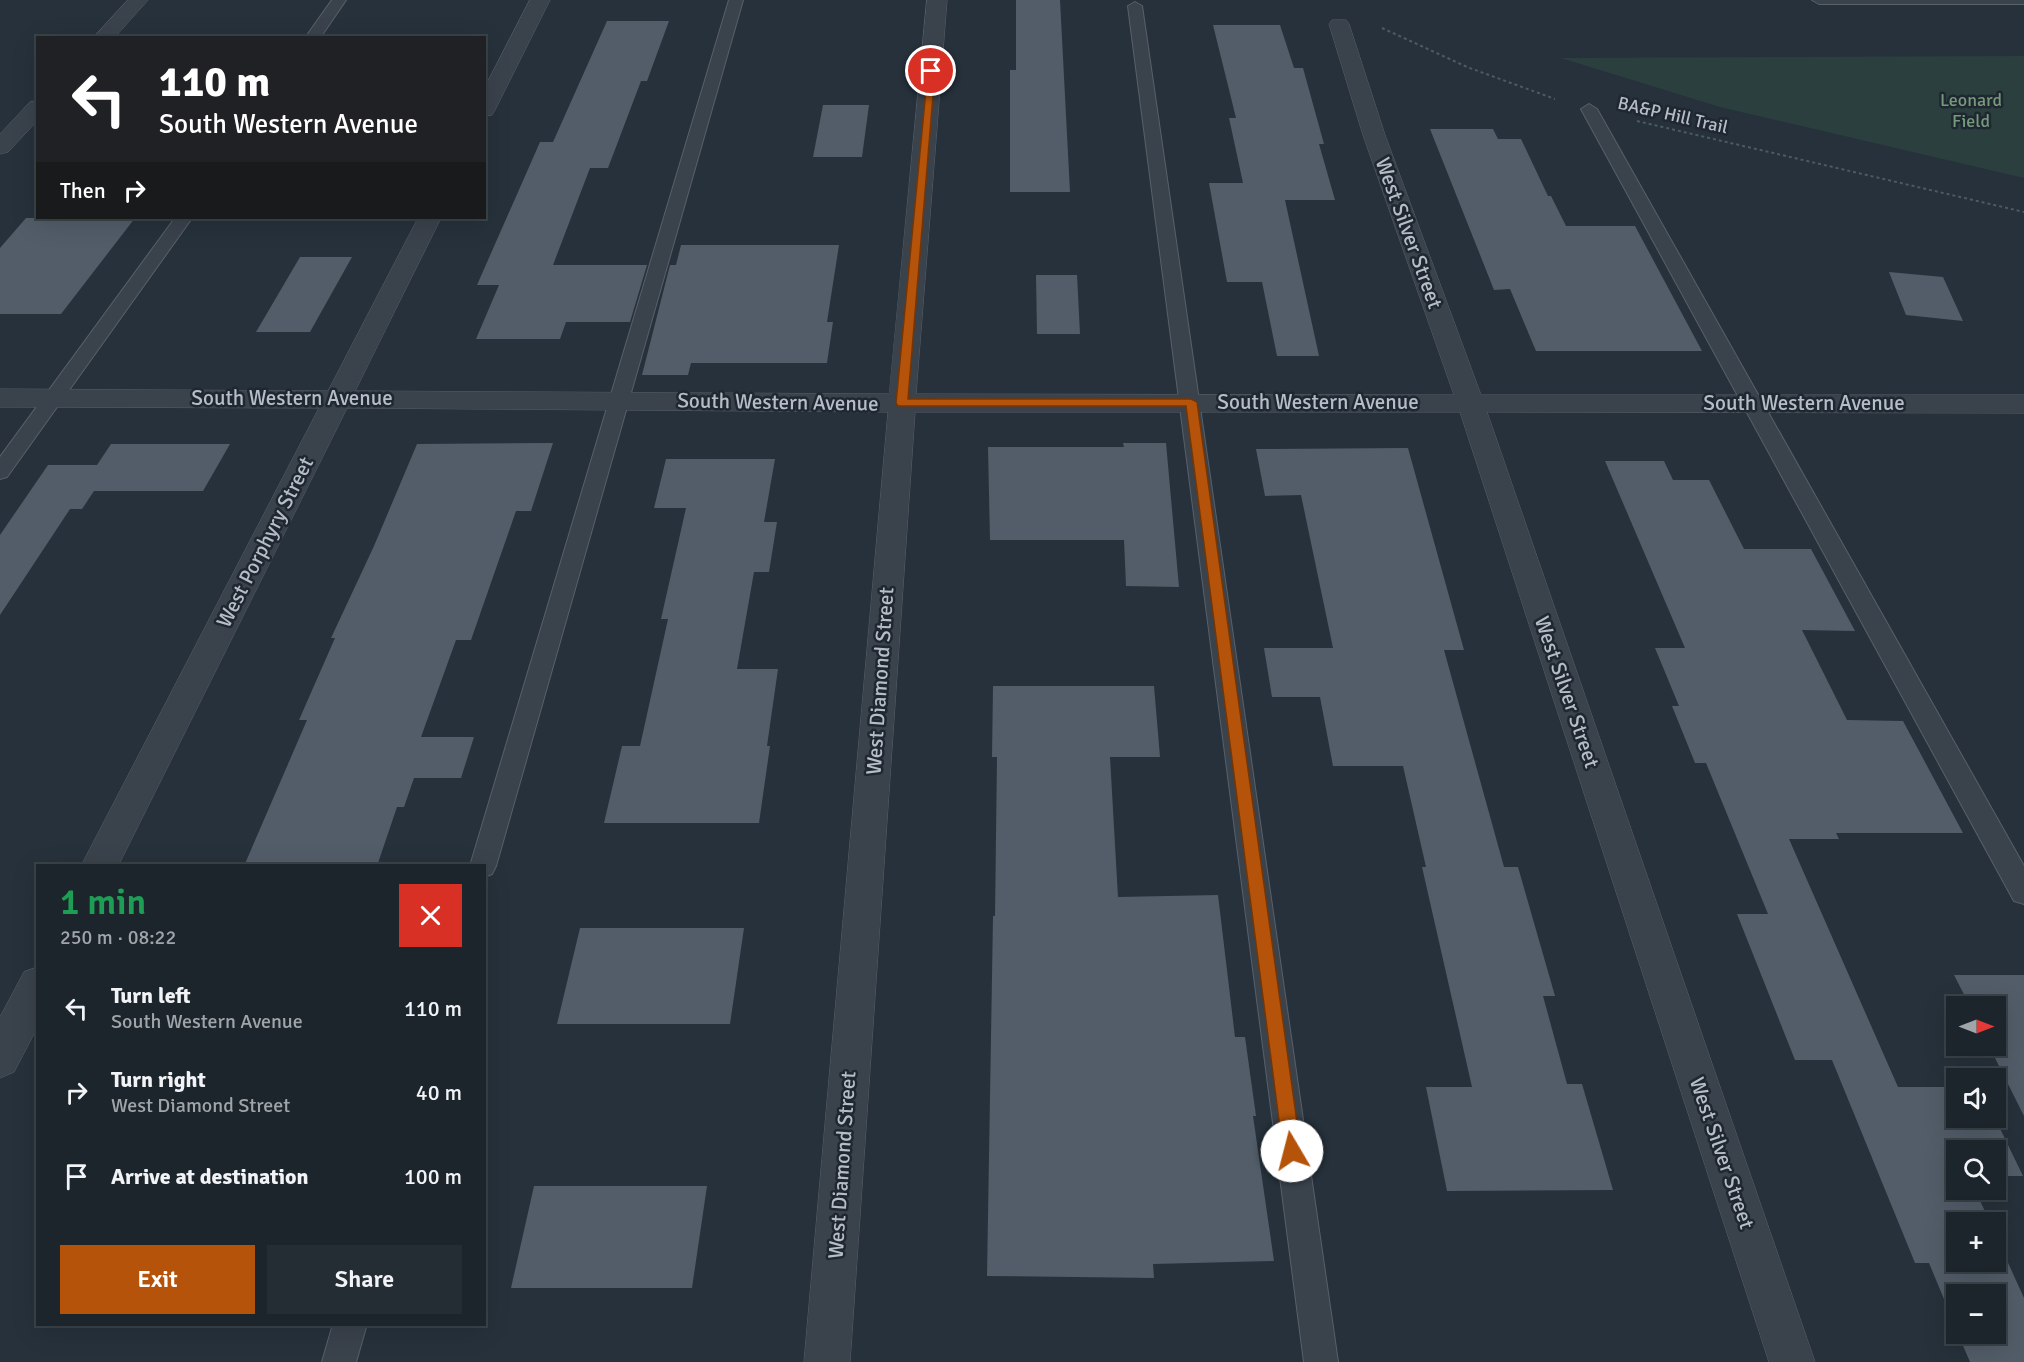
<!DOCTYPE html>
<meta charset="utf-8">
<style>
:root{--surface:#1c252c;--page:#252d34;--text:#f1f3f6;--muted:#a0a5a9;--line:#3a4248;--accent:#b45309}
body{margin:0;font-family:Signika,sans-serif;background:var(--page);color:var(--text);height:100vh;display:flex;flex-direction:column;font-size:22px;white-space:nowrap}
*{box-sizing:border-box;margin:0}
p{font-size:20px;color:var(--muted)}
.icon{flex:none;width:33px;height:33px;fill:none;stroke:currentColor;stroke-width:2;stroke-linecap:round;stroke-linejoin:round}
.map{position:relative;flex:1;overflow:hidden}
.sheet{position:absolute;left:36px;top:864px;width:450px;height:462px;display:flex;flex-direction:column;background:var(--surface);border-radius:0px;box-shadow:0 6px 24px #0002,0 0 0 2px var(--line)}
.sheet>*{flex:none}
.hud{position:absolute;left:36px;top:36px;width:450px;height:183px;border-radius:0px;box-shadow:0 6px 24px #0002,0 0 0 2px var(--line);background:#202124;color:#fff;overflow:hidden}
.needle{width:39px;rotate:90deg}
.buttons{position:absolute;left:1946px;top:996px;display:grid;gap:12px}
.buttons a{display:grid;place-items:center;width:60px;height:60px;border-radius:0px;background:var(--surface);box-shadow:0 6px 24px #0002,0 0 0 2px var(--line);font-size:30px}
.pin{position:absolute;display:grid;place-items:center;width:51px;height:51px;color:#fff;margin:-26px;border:3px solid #fff;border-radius:50%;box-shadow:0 2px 6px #0007}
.me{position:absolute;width:66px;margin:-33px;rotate:352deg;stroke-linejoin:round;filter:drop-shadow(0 0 4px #0008)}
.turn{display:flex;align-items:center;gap:21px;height:126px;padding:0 24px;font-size:27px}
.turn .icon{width:78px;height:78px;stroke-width:2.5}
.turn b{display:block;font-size:42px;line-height:51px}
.then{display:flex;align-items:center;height:57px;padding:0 24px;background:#0003;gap:12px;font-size:22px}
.round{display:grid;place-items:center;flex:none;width:63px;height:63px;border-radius:0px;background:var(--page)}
.overview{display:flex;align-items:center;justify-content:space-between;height:102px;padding:0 24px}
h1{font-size:36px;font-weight:600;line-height:45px;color:#1e9e55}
.button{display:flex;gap:12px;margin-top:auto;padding:12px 24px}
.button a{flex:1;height:69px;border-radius:0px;background:var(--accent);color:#fff;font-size:24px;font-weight:600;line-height:69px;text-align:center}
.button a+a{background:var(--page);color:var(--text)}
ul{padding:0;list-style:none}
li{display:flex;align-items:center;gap:18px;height:84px;padding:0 24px}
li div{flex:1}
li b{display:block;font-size:22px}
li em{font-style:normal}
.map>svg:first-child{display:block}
.green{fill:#2b3f3e}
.building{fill:#525d69}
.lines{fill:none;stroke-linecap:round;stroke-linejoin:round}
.lane-casing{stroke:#58606a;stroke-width:2}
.street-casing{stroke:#58606a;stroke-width:1}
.path{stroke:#4a5c5d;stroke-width:2;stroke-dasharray:3 3;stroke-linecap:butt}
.lane{fill:#3a424c;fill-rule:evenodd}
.street{fill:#3a424c;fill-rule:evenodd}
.route{fill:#b45309;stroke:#753606;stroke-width:1.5}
.labels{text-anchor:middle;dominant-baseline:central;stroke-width:5;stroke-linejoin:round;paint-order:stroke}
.far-park-label{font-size:18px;fill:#769a7c;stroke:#1f2731}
.far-street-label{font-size:18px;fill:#b6bdc7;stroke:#1f2731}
.street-label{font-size:21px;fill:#b6bdc7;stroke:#1f2731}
</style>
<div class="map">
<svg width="2024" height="1362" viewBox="0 0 2024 1362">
<rect width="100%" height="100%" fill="#26313b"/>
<!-- green -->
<path class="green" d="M2024,56V178L1720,107L1561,58Z"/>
<!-- building -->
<g class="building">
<path d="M1016,0H1060L1070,192H1010V70H1016Z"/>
<path d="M607,21H669L647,81H641L608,168H590L553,265H647L630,322H566L560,339H476L499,285H477L540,142H553Z"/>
<path d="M1213,25H1280L1294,68H1303L1324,144H1319L1335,200H1285L1319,356H1277L1262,282H1227L1209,183H1243L1229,118H1236Z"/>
<path d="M823,105H869L862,157H813Z"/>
<path d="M1430,129H1493L1498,139H1521L1548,196H1551L1566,226H1635L1702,351H1536L1510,289L1494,290Z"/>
<path d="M26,218H135L61,314H0V248Z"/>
<path d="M681,245H839L827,322H833L827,363H691L688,375H642L670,265H676Z"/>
<path d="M300,257H352L310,332H256Z"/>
<path d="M1889,272L1943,277L1963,321L1906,315Z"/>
<path d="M1036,275H1077L1080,334H1037Z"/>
<path d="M553,443L531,511H516L471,640H456L421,737H474L461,778H414L404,807H397L377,866H244L307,720H299L335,638H331L374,546L417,444Z"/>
<path d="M1123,443H1166L1179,587L1126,586L1124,540H990L988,447H1124Z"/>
<path d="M111,444H230L203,491H94L82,509H70L0,615V535L48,465H97Z"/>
<path d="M1408,448L1464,650H1444L1504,867H1518L1555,996H1543L1567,1084H1582L1613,1190L1447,1191L1426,1087H1472L1422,867H1426L1403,766H1333L1320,697H1272L1264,648H1333L1301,495L1265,496L1256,449Z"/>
<path d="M666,459H775L764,522H777L769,572H754L737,669H778L767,746H770L759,823H604L622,746H640L668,619H661L686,508H654Z"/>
<path d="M1605,461H1664L1673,480H1709L1744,549H1811L1855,631L1802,630L1847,720L1903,721L1963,833H1836L1839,839H1789L1898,1087H1956V1118H1995L2023,1176H1995V1150H1956V1190H1975L1990,1222H1956V1262H1995V1234L2024,1298V1362H1970L1958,1334H1995V1294H1956V1328L1929,1263H1915L1832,1060H1795L1737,914H1768L1706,763H1695L1672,706H1679L1655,648H1685Z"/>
<path d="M993,686H1154L1160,757H1110L1118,897L1218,895L1235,1037H1245L1256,1116H1253L1274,1261L1153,1264L1154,1278L987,1276L993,916H995L997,757H992Z"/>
<path d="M580,928H744L730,1024H557Z"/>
<path d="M1954,975H2024V1116L1989,1046H1995V1006H1970Z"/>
<path d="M534,1186H707L692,1288H511Z"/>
</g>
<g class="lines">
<defs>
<g id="lane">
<path d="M332,0H346L320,38H305Z"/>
<path d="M729,0H743L496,866L492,874L484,877V866H470Z"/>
<path d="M1812,0H2024V4H1819Z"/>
<path d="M1135,2L1142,6L1338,1362H1304L1128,6Z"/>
<path d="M1589,104L1597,109L2024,866V904L2014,901L1581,109Z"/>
<path d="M175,218H192L7,477L0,479V457Z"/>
<path d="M333,1324H367L356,1362H322Z"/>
</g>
<g id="street">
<path d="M128,0H148L114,38H93Z"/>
<path d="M530,0H550L495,110L492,115L484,116V89Z"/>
<path d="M927,0H947L916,394L1454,395L1363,135L1329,24L1332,20H1346L1349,24L1385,135L1481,395H2024V413L1487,412L1815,1362H1769L1460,412H915L850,1362H804L888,412L347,408L118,866H81L319,408L0,407V389L328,391L418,218H441L355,391L889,394Z"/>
<path d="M38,101V120L8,152L0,154V134L30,102Z"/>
<path d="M38,967V1026L14,1072L0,1078V1017L24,972Z"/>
</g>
</defs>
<!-- lane casing -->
<use href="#lane" class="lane-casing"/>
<!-- street casing -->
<use href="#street" class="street-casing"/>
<!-- path -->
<g class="path">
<path d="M1382,28L1467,67L1555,99"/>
<path d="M1637,121L2024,212"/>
</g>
<!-- lane -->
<use href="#lane" class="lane"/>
<!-- street -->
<use href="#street" class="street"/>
</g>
<!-- route -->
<path class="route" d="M928,69L935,71L908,399H1191L1197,402L1301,1151L1298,1158L1292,1160L1286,1158L1283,1151L1186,406H898L896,403Z"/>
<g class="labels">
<!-- far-park labels -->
<g class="far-park-label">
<text x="1971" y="100">Leonard<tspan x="1971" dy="21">Field</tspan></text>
</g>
<!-- far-street labels -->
<g class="far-street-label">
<text transform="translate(1673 115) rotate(13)">BA&amp;P Hill Trail</text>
</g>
<!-- street labels -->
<g class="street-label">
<text transform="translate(1409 233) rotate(70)">West Silver Street</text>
<text x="292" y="398">South Western Avenue</text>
<text transform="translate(778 402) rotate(1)">South Western Avenue</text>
<text x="1318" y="402">South Western Avenue</text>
<text x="1804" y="403">South Western Avenue</text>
<text transform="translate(265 542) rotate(-63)">West Porphyry Street</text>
<text transform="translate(880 681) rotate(-86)">West Diamond Street</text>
<text transform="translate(1567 692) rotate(71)">West Silver Street</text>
<text transform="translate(1722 1153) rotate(71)">West Silver Street</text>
<text transform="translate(842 1165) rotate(-86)">West Diamond Street</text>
</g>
</g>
</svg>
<div class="buttons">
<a><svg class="needle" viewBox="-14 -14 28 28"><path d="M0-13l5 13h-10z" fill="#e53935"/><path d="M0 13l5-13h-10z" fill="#a0a5a9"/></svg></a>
<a><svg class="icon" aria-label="sound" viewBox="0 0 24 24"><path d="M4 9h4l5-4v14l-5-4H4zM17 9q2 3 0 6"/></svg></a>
<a><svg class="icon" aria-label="search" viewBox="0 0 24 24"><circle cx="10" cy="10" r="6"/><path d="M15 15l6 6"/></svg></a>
<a>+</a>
<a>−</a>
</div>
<div class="pin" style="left:931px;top:71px;background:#d93025"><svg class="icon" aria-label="arrive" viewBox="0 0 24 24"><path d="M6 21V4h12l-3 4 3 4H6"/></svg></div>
<svg class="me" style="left:1292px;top:1151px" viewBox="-20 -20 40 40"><circle r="19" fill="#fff"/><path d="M0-13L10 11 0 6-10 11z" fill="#b45309"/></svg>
<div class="hud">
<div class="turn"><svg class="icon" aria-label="left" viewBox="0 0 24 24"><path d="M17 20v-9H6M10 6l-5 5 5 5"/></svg><div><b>110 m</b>South Western Avenue</div></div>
<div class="then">Then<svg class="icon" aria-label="right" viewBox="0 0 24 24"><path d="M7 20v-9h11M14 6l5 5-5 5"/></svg></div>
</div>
<section class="sheet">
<div class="overview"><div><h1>1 min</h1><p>250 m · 08:22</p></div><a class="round" style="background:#d93025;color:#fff"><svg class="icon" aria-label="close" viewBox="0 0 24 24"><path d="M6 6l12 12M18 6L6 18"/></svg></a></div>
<ul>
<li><svg class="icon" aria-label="left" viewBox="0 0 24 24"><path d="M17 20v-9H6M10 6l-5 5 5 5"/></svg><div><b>Turn left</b><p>South Western Avenue</p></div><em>110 m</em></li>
<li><svg class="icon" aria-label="right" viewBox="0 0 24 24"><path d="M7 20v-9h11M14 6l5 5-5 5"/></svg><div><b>Turn right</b><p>West Diamond Street</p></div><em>40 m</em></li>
<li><svg class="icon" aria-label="arrive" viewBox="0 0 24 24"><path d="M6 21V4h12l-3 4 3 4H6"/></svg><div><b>Arrive at destination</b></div><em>100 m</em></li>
</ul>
<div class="button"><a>Exit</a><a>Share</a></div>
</section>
</div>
